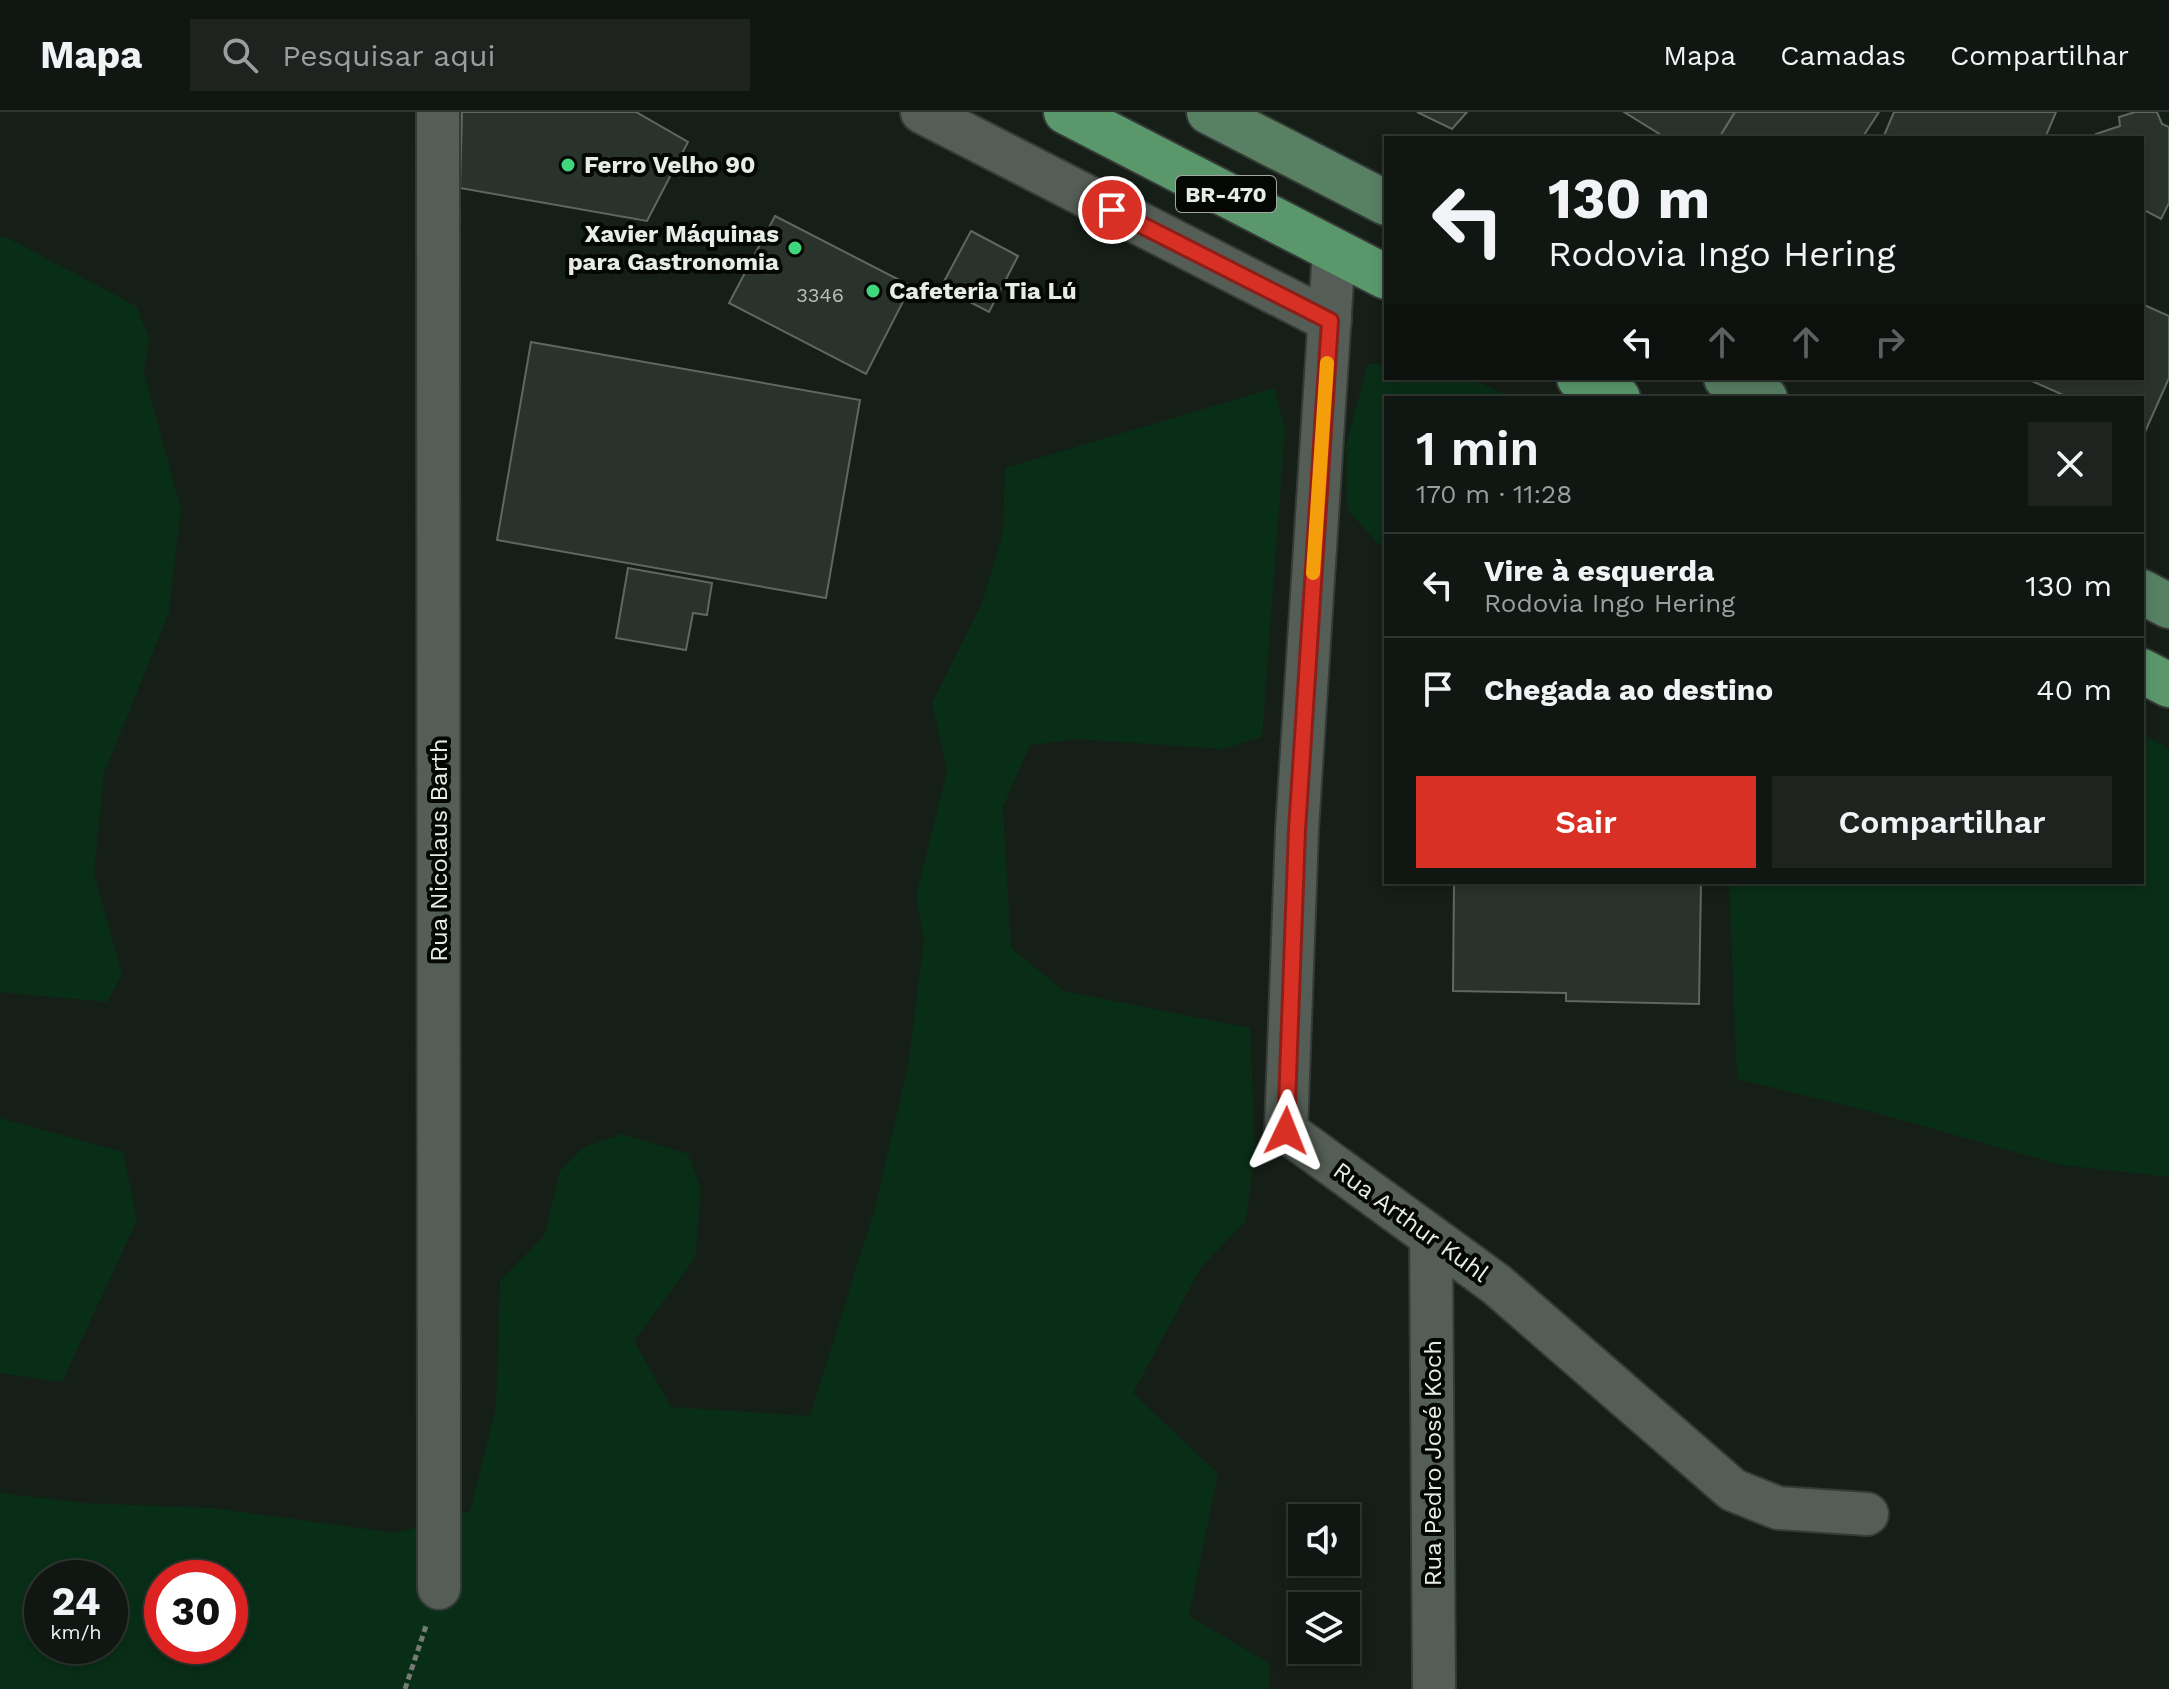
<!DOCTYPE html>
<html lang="pt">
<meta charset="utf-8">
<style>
:root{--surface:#101612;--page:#1e2320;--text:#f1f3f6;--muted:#9c9f9f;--line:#303532;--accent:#d93025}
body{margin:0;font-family:"Work Sans",sans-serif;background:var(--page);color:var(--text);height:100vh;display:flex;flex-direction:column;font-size:30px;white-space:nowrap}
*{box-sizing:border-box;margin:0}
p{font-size:26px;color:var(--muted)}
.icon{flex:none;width:44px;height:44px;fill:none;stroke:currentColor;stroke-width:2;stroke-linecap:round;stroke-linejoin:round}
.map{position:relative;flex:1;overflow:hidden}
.sheet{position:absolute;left:1384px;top:284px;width:760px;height:488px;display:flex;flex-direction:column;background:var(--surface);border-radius:0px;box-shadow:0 4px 12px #0003,0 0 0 2px var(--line)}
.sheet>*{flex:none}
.banner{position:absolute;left:1384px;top:24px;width:760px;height:244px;border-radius:0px;box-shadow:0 4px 12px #0003,0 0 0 2px var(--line);background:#101612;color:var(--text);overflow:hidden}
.tools{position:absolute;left:1288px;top:1392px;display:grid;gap:16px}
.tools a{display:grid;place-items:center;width:72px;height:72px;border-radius:0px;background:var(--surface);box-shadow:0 4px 12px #0003,0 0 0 2px var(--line);font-size:40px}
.speed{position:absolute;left:24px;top:1448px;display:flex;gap:16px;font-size:40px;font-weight:700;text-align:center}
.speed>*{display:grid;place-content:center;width:104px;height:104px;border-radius:50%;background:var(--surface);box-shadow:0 4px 12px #0003,0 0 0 2px var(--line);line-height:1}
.speed small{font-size:20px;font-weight:400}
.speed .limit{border:12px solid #d22;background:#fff;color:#111}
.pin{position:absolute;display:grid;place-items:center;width:68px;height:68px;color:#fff;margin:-34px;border:4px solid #fff;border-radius:50%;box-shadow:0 2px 8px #0007}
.me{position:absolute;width:88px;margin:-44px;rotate:2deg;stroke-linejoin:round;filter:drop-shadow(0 0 6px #0008)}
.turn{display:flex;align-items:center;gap:28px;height:168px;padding:0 32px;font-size:36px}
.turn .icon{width:104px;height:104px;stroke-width:2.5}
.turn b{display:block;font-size:56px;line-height:68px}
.lanes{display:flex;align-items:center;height:76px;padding:0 32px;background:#0003;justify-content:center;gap:40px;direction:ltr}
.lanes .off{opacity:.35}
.round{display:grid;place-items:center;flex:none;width:84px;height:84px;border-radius:0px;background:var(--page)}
.overview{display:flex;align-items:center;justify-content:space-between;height:136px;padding:0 32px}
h1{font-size:48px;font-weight:600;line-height:60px}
.cta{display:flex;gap:16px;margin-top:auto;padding:16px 32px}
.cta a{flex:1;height:92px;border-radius:0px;background:var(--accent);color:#fff;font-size:32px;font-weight:600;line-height:92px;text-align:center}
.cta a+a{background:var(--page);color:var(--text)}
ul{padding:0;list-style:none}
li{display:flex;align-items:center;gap:24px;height:104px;padding:0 32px;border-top:2px solid var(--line)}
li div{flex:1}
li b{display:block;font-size:30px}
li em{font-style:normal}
header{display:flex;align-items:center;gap:48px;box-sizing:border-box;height:112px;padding:0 40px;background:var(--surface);border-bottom:2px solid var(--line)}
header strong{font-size:38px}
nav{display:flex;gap:44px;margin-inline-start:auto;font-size:28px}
.search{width:560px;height:72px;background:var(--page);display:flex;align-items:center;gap:20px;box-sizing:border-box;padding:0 28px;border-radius:0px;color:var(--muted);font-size:30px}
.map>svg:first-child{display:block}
.green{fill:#092e17;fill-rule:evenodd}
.building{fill:#29322b;stroke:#5e6860;stroke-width:2}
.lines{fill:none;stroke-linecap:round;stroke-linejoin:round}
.minor-casing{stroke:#353a36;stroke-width:46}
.major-casing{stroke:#353a36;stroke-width:48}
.highway-casing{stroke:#353a36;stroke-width:48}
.path{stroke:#747b76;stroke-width:5;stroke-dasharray:6 4;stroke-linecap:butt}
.minor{stroke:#545d56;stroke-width:42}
.major{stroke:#588063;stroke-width:44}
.highway{stroke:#5a986c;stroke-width:44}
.route-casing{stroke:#8d1f18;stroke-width:20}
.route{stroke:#d93025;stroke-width:14}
.slow{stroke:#f59e0b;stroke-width:14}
.poi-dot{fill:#40d77c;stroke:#050705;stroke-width:3}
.labels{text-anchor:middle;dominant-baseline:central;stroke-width:8;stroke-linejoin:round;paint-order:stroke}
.number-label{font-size:20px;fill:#b8beb9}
.shield{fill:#050705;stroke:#a3a7a4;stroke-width:2}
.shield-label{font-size:22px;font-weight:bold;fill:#e7ece8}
.poi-label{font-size:24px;font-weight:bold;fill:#e7ece8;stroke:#050705;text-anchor:start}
.street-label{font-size:24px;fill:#e7ece8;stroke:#050705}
</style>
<header>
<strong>Mapa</strong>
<div class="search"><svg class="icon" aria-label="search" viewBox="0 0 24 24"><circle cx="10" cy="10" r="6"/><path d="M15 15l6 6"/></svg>Pesquisar aqui</div>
<nav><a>Mapa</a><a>Camadas</a><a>Compartilhar</a></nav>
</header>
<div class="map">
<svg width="2169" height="1577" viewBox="0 0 2169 1577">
<rect width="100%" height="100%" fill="#161e18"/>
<!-- green -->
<g class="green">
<path d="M6,125L136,194L149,227L144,261L181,397L169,500L104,661L94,762L122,862L107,890L0,880V126Z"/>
<path d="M1368,252H1386V266H1469L1513,286H1386V440L1347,397L1346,333Z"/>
<path d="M1274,276L1285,317L1262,625L1223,637L1078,627L1030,633L1003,695L1011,836L1064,879L1250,916L1255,1035L1246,1109L1201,1155L1133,1281L1218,1362L1189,1504L1270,1552V1577H0V1381L83,1391L212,1396L397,1421L470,1399L496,1295L500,1169L544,1124L560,1059L584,1035L622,1022L688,1042L701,1077L695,1146L634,1229L671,1295L810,1304L875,1096L908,954L924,829L916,785L947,659L932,591L983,489L1003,420L1005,356ZM42,1466H110V1534H42ZM162,1466H230V1534H162Z"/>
<path d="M2142,621L2169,637V1065L2062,1053L1869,999L1737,967L1729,770H2142Z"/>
<path d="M0,1006L123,1040L137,1108L62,1270L0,1261Z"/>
</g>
<!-- building -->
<g class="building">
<path d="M462,0H636L688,30L647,109L460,76Z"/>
<path d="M1417,0H1467L1452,17Z"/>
<path d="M1624,0H1735L1719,26H1666Z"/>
<path d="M1735,0H1879L1862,26H1719Z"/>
<path d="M1894,0H2056L2045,26H1883Z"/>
<path d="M2135,0H2157L2162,12L2169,15V91L2161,107L2142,97V26H2097L2096,22L2120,14L2119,5Z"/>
<path d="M775,104L911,174L866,262L729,191Z"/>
<path d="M971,119L1018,144L989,200L941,175Z"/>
<path d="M2142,192L2169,204V266L2145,320L2142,318V286H2070L2025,266H2142Z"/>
<path d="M531,230L860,288L826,486L497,428Z"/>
<path d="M628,456L712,471L707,503L693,501L686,538L616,526Z"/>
<path d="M1454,770H1701L1699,892L1566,889V881L1453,879Z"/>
</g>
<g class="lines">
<defs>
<g id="minor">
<path d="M438,0L439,1476"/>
<path d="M922,0L1330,209"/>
<path d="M1334,138L1297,718L1286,1019L1496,1172L1733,1378L1778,1396L1867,1402"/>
<path d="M1431,1125L1434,1577"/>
</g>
<g id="major">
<path d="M1209,0L1386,91"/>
<path d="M1726,266L1765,286"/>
<path d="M2142,480L2169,494"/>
</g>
<g id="highway">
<path d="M1066,0L1386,165"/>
<path d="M1579,266L1618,286"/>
<path d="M2142,559L2169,573"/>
</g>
</defs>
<!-- minor casing -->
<use href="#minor" class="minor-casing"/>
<!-- major casing -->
<use href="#major" class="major-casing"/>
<!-- highway casing -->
<use href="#highway" class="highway-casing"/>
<!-- path -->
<path class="path" d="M405,1577L426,1514"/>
<!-- minor -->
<use href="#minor" class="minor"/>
<!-- major -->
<use href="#major" class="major"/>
<!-- highway -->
<use href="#highway" class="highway"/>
</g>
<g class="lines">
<defs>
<path id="route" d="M1112,98L1330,209L1297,718L1286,1019"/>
</defs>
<!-- route casing -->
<use href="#route" class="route-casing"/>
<!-- route -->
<use href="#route" class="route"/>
<!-- slow -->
<path class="slow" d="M1313,461L1327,251"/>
</g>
<!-- markers -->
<g class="poi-dot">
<circle cx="568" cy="53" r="8"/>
<circle cx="795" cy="136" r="8"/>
<circle cx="873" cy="179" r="8"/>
</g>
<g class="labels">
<!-- number labels -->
<g class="number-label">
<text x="820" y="183">3346</text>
</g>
<!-- shield labels -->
<rect class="shield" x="1176" y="64" width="100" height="36" rx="6"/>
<g class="shield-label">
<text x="1226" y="82">BR-470</text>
</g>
<!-- poi labels -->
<g class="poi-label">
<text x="584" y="53">Ferro Velho 90</text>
<text x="779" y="122" text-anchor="end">Xavier Máquinas<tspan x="779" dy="28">para Gastronomia</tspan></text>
<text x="889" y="179">Cafeteria Tia Lú</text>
</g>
<!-- street labels -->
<g class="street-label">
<text transform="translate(439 738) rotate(-90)">Rua Nicolaus Barth</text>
<text transform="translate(1411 1110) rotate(36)">Rua Arthur Kuhl</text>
<text transform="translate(1433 1351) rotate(-90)">Rua Pedro José Koch</text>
</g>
</g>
</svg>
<div class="tools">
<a><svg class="icon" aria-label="sound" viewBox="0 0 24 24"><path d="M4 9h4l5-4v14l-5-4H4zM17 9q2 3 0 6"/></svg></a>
<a><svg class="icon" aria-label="layers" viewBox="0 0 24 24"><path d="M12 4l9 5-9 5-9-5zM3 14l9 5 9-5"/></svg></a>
</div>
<div class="speed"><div>24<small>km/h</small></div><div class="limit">30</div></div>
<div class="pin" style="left:1112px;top:98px;background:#d93025"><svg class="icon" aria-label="arrive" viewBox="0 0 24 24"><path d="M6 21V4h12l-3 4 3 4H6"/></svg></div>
<svg class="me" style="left:1286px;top:1019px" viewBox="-20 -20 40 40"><path d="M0-17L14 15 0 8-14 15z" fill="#d93025" stroke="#fff" stroke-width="4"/></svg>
<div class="banner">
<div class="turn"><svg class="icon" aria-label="left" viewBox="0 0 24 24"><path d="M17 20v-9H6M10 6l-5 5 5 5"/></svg><div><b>130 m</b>Rodovia Ingo Hering</div></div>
<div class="lanes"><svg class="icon" aria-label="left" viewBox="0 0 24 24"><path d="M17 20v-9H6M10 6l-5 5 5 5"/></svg><svg class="icon off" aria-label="ahead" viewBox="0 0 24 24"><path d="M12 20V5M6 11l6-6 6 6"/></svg><svg class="icon off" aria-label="ahead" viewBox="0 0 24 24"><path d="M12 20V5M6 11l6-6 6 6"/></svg><svg class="icon off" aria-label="right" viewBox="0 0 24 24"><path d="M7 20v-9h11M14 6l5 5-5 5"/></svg></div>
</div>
<section class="sheet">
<div class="overview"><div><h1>1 min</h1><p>170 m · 11:28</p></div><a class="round"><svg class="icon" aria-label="close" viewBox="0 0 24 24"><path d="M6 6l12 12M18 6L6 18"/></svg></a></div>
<ul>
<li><svg class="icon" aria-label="left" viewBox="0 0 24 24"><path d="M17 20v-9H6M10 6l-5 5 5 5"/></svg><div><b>Vire à esquerda</b><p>Rodovia Ingo Hering</p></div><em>130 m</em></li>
<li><svg class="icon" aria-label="arrive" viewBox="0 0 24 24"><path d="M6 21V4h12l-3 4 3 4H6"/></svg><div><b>Chegada ao destino</b></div><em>40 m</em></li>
</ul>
<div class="cta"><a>Sair</a><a>Compartilhar</a></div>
</section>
</div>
